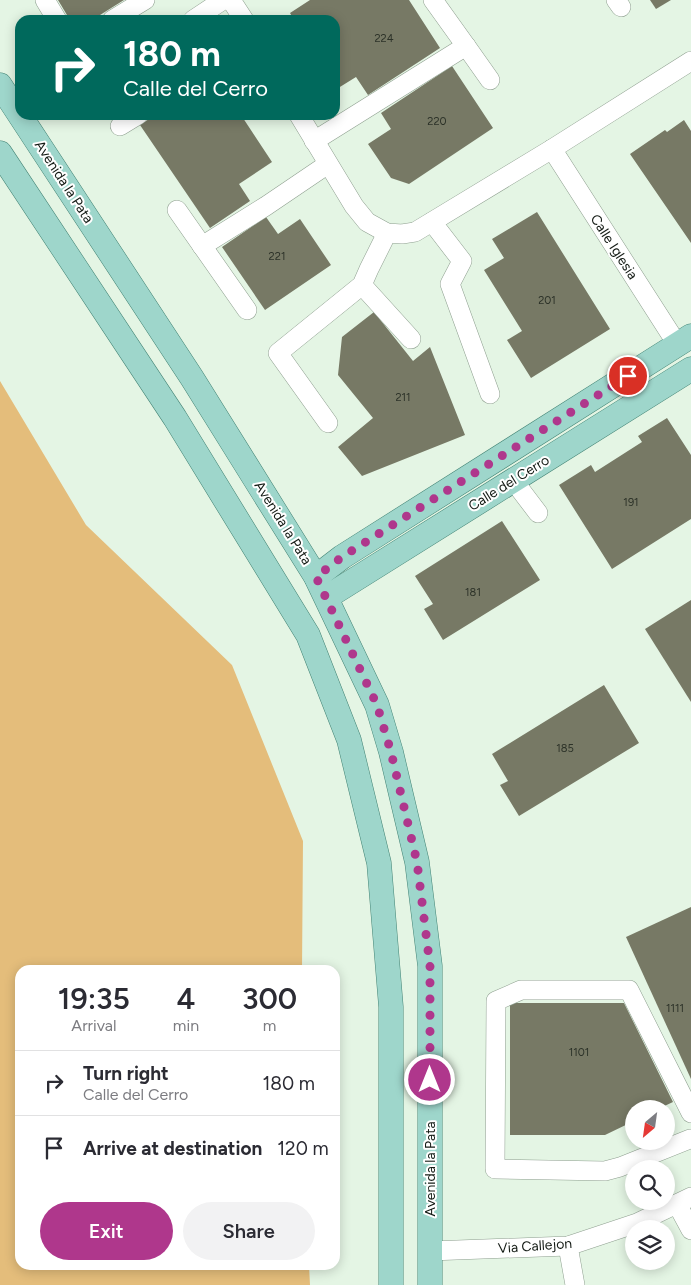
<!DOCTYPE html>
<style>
:root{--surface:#fff;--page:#f2f2f3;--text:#2b2b33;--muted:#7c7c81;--line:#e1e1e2;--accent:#af378c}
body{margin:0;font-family:Figtree,sans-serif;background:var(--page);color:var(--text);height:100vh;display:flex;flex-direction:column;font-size:19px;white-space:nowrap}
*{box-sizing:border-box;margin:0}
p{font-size:16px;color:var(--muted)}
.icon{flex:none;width:28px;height:28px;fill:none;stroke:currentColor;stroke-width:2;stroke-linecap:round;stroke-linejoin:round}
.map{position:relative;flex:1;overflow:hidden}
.drawer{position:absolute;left:15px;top:965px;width:325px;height:305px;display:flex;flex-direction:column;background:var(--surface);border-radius:15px;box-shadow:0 2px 12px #0003}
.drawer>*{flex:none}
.banner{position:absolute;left:15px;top:15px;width:325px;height:105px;border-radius:15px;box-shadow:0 2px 12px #0003;background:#00695c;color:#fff;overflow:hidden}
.needle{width:32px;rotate:209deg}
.tools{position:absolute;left:625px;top:1100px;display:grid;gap:10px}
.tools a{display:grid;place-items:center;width:50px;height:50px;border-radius:50%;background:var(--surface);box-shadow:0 2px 12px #0003;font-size:25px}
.pin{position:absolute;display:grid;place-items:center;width:42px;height:42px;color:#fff;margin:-21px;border:2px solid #fff;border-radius:50%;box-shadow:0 1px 5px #0007}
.me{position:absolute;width:55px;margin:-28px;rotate:0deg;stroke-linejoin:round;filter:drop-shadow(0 0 4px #0008)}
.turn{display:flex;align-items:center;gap:18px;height:105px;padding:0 25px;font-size:22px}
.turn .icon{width:65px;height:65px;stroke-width:2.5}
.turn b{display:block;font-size:35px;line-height:42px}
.eta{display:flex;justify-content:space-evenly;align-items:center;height:85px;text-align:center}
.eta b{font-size:30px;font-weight:600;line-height:35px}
.action{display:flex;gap:10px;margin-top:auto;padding:10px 25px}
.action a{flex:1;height:58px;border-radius:30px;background:var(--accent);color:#fff;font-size:20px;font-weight:600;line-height:58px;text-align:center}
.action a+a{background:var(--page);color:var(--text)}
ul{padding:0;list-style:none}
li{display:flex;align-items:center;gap:15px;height:65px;padding:0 25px;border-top:1px solid var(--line)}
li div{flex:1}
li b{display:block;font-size:19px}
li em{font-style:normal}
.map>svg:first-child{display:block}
.green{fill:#e4bd7b}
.building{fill:#777965}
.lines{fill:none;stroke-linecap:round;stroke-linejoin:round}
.minor-casing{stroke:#8e9f8f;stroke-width:20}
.major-casing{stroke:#438374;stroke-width:25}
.minor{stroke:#fff;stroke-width:19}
.major{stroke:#9ed6cb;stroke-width:24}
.route{stroke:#af378c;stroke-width:9;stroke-dasharray:0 16.2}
.labels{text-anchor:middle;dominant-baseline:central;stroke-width:4;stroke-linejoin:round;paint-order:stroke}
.number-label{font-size:11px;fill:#2c3228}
.street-label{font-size:14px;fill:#131a14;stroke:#fff}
</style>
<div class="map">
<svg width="691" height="1285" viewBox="0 0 691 1285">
<rect width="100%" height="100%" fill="#e4f5e4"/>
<!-- green -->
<path class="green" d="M0,381L86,525L232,665L303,841L302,970H20V1265H309L310,1285H0Z"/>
<!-- building -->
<g class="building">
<path d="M58,0H124L92,20H70Z"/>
<path d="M310,0H409L440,48L368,95L356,77L335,90V20H294L290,13Z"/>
<path d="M650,0H671L656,9Z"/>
<path d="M452,66L493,128L409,184L391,178L368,144L391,129L381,113Z"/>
<path d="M155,115H194L195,116L197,115H241L272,162L239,184L250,201L210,228L140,125Z"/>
<path d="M684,120L691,131V243L630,154L665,130L667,132Z"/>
<path d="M537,212L610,329L531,378L507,340L522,331L484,270L504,258L492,239Z"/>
<path d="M266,217L278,234L300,219L331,265L265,310L222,247Z"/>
<path d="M374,312L413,361L430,347L465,435L362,476L338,447L373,418L338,375L342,337Z"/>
<path d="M667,418L691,455V519L612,569L559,485L591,465L595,472L642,442L638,436Z"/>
<path d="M502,521L540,580L443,640L424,609L433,604L415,576Z"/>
<path d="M691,600V702L645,629Z"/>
<path d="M604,685L639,743L519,816L500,785L508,781L492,754Z"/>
<path d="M691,907V1079L626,937Z"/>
<path d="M510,1003H624L673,1102L658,1109H634V1121L605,1135H510Z"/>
</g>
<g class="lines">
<defs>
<g id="minor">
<path d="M45,0L57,20"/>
<path d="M231,0L244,20"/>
<path d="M616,0L621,7"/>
<path d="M112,20L145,0"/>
<path d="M193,20L223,0"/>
<path d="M466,46L490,80"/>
<path d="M299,115L354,206L367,222L387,233L402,234L415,232L552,149L691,61"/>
<path d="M120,126L138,115"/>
<path d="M314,141L466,46L433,0"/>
<path d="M552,149L677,344"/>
<path d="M177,210L247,310"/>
<path d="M432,222L462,261L450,284L490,394"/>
<path d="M202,246L266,206L328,164"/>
<path d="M362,285L411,339"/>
<path d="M328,423L278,353L362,285L369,269L387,233"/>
<path d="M513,480L538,513"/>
<path d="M690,1139L620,1167L605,1171L495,1169L496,1001L521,990H629L691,1113"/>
<path d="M677,1204L691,1230"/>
<path d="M568,1246L575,1285"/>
<path d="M430,1251L568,1246L637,1223L691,1197"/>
</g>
<g id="major">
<path d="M0,85L192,378L316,577L377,705L391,752L417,862L430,966V1285"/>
<path d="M0,153L175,418L308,635L349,740L379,863L391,1007V1285"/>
<path d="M316,577L342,557L691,336"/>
<path d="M327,597L691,369"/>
</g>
</defs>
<!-- minor casing -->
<use href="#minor" class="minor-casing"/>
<!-- major casing -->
<use href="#major" class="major-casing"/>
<!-- minor -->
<use href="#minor" class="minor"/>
<!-- major -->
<use href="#major" class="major"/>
</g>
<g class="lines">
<!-- route -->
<path class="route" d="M430,1080V966L417,862L391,752L377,705L316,577L342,557L628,376"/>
</g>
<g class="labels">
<!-- number labels -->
<g class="number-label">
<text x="384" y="38">224</text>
<text x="437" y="121">220</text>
<text x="277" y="256">221</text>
<text x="547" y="300">201</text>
<text x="403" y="397">211</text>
<text x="631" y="502">191</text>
<text x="473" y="592">181</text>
<text x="565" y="748">185</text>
<text x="675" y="1008">1111</text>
<text x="579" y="1052">1101</text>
</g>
<!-- street labels -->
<g class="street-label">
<text transform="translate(64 182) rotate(57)">Avenida la Pata</text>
<text transform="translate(614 247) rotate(57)">Calle Iglesia</text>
<text transform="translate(509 483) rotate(-32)">Calle del Cerro</text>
<text transform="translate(283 523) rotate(58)">Avenida la Pata</text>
<text transform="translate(430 1169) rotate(-90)">Avenida la Pata</text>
<text transform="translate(535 1246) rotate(-4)">Via Callejon</text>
</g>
</g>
</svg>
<div class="tools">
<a><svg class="needle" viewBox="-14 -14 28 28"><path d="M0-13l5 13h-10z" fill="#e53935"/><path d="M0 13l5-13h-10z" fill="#7c7c81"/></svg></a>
<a><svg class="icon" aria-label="search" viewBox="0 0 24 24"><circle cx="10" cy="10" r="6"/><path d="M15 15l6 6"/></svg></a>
<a><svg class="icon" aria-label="layers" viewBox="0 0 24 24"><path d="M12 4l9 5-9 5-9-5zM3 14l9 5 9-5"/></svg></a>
</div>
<div class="pin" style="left:628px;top:376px;background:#d93025"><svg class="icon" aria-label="arrive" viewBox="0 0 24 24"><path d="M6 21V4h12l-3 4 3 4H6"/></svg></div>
<svg class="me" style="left:430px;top:1080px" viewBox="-20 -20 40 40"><circle r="17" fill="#af378c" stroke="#fff" stroke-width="3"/><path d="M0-11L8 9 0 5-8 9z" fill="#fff"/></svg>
<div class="banner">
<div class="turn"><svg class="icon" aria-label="right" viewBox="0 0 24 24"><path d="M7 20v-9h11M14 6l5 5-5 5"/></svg><div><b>180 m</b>Calle del Cerro</div></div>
</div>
<section class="drawer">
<div class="eta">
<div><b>19:35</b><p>Arrival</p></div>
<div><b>4</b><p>min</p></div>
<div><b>300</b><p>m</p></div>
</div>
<ul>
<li><svg class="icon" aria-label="right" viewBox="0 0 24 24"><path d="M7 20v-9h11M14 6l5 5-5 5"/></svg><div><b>Turn right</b><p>Calle del Cerro</p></div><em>180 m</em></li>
<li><svg class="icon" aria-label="arrive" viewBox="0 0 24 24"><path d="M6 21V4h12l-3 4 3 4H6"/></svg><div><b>Arrive at destination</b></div><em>120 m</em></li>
</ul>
<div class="action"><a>Exit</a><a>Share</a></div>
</section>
</div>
